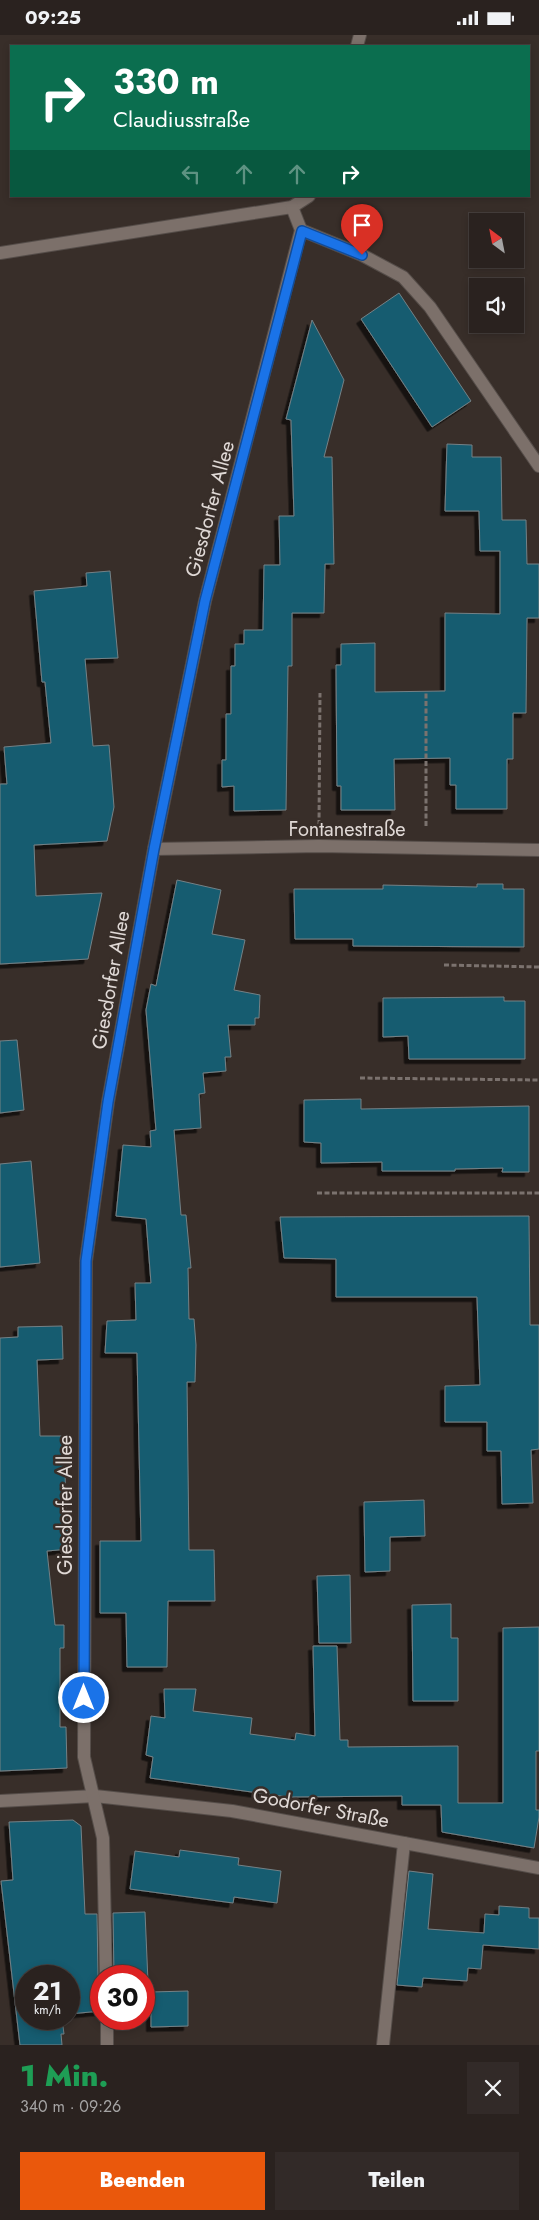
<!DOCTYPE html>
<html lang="de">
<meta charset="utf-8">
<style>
:root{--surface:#2a221f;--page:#322a28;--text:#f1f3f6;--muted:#a5a4a4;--line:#463f3d;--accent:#ea580c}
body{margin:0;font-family:Jost,sans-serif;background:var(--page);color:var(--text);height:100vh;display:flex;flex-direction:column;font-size:19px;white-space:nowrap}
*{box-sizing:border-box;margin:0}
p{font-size:16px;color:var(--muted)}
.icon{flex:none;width:28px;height:28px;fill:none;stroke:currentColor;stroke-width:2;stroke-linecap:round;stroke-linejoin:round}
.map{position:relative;height:2010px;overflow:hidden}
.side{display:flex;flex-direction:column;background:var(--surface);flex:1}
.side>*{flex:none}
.guide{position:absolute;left:10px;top:10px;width:520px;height:152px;border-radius:0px;box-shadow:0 2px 8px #0003,0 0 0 1px var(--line);background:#0b6e4f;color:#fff;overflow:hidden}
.needle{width:32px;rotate:328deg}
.fabs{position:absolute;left:469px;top:178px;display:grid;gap:10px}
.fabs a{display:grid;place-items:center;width:55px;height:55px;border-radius:0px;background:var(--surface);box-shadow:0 2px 8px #0003,0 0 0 1px var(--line);font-size:25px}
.speed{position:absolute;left:15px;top:1930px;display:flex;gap:10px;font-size:25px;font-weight:700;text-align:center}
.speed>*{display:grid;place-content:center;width:65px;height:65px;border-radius:50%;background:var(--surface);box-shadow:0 2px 8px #0003,0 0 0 1px var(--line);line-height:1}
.speed small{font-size:12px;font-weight:400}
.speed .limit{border:8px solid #d22;background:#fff;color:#111}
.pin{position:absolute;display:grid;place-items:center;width:42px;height:42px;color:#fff;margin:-51px -21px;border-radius:50% 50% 50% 0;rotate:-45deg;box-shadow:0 0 5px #0007}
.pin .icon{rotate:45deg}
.me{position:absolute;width:55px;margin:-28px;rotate:0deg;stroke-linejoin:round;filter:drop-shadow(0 0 4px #0008)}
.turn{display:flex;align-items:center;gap:18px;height:105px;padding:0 20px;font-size:22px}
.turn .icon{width:65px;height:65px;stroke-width:2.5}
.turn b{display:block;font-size:35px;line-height:42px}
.lanes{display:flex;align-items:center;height:48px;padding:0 20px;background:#0003;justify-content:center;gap:25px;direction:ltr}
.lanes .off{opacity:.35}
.round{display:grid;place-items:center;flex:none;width:52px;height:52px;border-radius:0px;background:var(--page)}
.head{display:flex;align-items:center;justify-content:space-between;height:85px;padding:0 20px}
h1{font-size:30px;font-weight:800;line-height:38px;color:#1e9e55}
.action{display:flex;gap:10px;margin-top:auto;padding:10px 20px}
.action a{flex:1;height:58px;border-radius:0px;background:var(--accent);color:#fff;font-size:20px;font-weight:800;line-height:58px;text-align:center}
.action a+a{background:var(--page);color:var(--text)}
.status{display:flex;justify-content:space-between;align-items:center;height:35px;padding:0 25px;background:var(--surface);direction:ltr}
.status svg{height:14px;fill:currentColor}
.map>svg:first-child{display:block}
.building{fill:#175c6f;stroke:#748186;filter:url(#shadow)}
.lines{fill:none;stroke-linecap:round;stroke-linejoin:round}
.minor-casing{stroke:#554d49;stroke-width:14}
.path{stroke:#7b726e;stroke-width:3;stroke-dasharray:5 2.5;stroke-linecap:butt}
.minor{stroke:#7c706a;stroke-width:12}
.route-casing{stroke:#114b97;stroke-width:12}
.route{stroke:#1a73e8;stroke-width:9}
.labels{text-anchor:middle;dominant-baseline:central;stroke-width:5;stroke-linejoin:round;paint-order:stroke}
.street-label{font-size:20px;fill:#e0d9d6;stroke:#382e29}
</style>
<div class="status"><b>09:25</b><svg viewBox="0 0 49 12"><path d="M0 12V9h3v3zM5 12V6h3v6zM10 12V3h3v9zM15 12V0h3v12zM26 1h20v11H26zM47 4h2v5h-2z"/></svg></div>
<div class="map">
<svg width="539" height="2010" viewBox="0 0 539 2010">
<defs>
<filter id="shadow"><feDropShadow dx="-4.5" dy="4.5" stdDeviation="0" flood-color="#0009"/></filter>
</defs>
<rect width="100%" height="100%" fill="#382e29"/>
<!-- building -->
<g class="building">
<path d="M399,258L471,366L432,392L361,284Z"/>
<path d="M312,285L344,345L324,422H332L334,529H325L324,578H292V631H288L286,775L234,776V751L222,752V725H226V679H231V631H235V609H244V595H263L264,530H280L279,481H294L291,385L286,384Z"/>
<path d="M447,409L472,410V422H501L502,485H526L527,529H539V583H527L526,678H513V724H507V774H456V750H450V723L394,724L395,775H341V751H337L336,630H341V609L375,608V657L445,656V578L500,579V516H480L479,476H445Z"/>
<path d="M110,536L118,623L85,624L93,711L109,710L114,772L107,806L34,810L36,861L102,858L88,924L0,929V749H7L4,712L51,708L45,647H42L34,556L87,551L86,538Z"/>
<path d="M177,845L221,855L212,899L245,905L234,955L260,960L259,983H255V990H228L231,1022H225L226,1036L203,1038L205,1058L199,1059L201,1093L174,1095L181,1180H186L191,1233H188L189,1284H194L196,1310L195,1347H187L189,1515H214L215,1566H168L167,1632H127L126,1578H100V1506H141L137,1318H105L107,1286L136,1285L135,1248H151L146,1184L116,1181L123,1110L151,1112L150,1096L156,1095L146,975L151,949L156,951Z"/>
<path d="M477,849H503V854H524V912L353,911V904H295L294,854H383V850L477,852Z"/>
<path d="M504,962V966H525V1024H409L408,1001L383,1002V963Z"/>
<path d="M17,1005L24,1075L0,1078V1006Z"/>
<path d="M361,1064V1074L529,1071V1137H502L503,1133L455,1134V1136H382V1127L321,1128V1108L304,1107V1065Z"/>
<path d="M31,1126L40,1228L0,1232V1129Z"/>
<path d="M529,1181L530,1290H539V1414L531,1415L533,1468L502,1469L501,1416H487V1387H445V1351L480,1350L477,1262H336V1224L284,1223L280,1182Z"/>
<path d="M62,1291L63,1324L37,1325L40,1401H64L66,1473L69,1514L47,1516L55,1590H64V1613H60V1692H66L67,1733L0,1736V1303L18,1302V1292Z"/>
<path d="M424,1465L425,1501L390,1502V1536L365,1537L364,1467Z"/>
<path d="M350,1540L351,1608H319L317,1541Z"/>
<path d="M451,1569V1603H458V1666H413L412,1570Z"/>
<path d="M539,1592V1716H536V1775H539V1782L534,1813L442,1797L441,1770H402V1761L288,1762L150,1743L153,1722L146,1720L151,1681L165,1683L164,1654H196L193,1676L252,1683L250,1699L295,1705L296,1698L315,1701L313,1611H337L340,1705H348V1712L458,1711V1768H503V1593Z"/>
<path d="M73,1785L81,1791L85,1879H97L98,1941L101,1947V1976L69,1979V1941H26V1984H62L64,1999H61L62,2010H20L1,1846L13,1845L9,1787Z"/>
<path d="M180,1815L239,1823L238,1830L281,1836L277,1868L234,1862L233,1868L130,1854L135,1816L179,1822Z"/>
<path d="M409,1836L433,1839L428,1894L484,1898L485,1879L499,1880V1871L529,1873V1883H539V1914L483,1910L481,1934L468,1933L467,1946L423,1943L422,1952L397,1950Z"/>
<path d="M145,1877L149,1970L144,1971V1941H114L113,1878Z"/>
<path d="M188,1956V1991L151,1992V1957Z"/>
</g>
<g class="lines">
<defs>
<g id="minor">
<path d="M357,11L360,0"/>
<path d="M301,195L362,220L403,242L430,272L539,431"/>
<path d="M0,218L292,172L309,161"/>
<path d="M154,814L319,811L539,815"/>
<path d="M0,1766L95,1761L232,1776L539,1833"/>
<path d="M106,1941L103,1803L84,1722L86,1226L108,1067L154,814L205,566L301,195L292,172"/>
<path d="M107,1984V2010"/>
<path d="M383,2010L404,1808"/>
</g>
</defs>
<!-- minor casing -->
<use href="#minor" class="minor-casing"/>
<!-- path -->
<g class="path">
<path d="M319,790L320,658"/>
<path d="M426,791V657"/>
<path d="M444,930L539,932"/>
<path d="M360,1043L539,1045"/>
<path d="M317,1158H539"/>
</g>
<!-- minor -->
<use href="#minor" class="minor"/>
</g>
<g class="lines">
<defs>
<path id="route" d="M84,1663L86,1226L108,1067L154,814L205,566L302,196L362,220"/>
</defs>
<!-- route casing -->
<use href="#route" class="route-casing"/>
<!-- route -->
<use href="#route" class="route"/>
</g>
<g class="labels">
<!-- street labels -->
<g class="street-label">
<text transform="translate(210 474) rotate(-75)">Giesdorfer Allee</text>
<text x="347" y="794">Fontanestraße</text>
<text transform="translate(111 945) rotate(-80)">Giesdorfer Allee</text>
<text transform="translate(65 1470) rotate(-90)">Giesdorfer Allee</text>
<text transform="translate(321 1773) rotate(11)">Godorfer Straße</text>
</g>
</g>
</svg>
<div class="fabs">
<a><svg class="needle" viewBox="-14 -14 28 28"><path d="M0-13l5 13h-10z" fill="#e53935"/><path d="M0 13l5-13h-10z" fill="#a5a4a4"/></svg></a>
<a><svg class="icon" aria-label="sound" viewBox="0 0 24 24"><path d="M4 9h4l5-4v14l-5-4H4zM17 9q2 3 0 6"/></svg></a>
</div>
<div class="speed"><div>21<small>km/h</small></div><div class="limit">30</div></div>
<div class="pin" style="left:362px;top:220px;background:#d93025"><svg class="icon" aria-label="arrive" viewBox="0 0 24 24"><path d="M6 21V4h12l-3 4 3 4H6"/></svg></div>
<svg class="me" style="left:84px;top:1663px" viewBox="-20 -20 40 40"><circle r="17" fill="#1a73e8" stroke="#fff" stroke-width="3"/><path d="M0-11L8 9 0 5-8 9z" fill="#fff"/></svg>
<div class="guide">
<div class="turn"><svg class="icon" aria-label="right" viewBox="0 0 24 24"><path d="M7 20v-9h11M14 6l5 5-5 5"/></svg><div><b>330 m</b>Claudiusstraße</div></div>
<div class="lanes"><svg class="icon off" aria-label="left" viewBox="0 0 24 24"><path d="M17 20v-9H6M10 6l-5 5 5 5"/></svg><svg class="icon off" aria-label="ahead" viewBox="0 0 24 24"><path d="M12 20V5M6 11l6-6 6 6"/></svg><svg class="icon off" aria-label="ahead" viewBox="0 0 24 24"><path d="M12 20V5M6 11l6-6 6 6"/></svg><svg class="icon" aria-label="right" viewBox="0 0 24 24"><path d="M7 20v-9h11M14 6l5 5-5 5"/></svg></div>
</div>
</div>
<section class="side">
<div class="head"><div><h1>1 Min.</h1><p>340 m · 09:26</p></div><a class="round"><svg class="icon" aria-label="close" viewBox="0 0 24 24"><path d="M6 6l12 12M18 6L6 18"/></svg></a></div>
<div class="action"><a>Beenden</a><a>Teilen</a></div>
</section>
